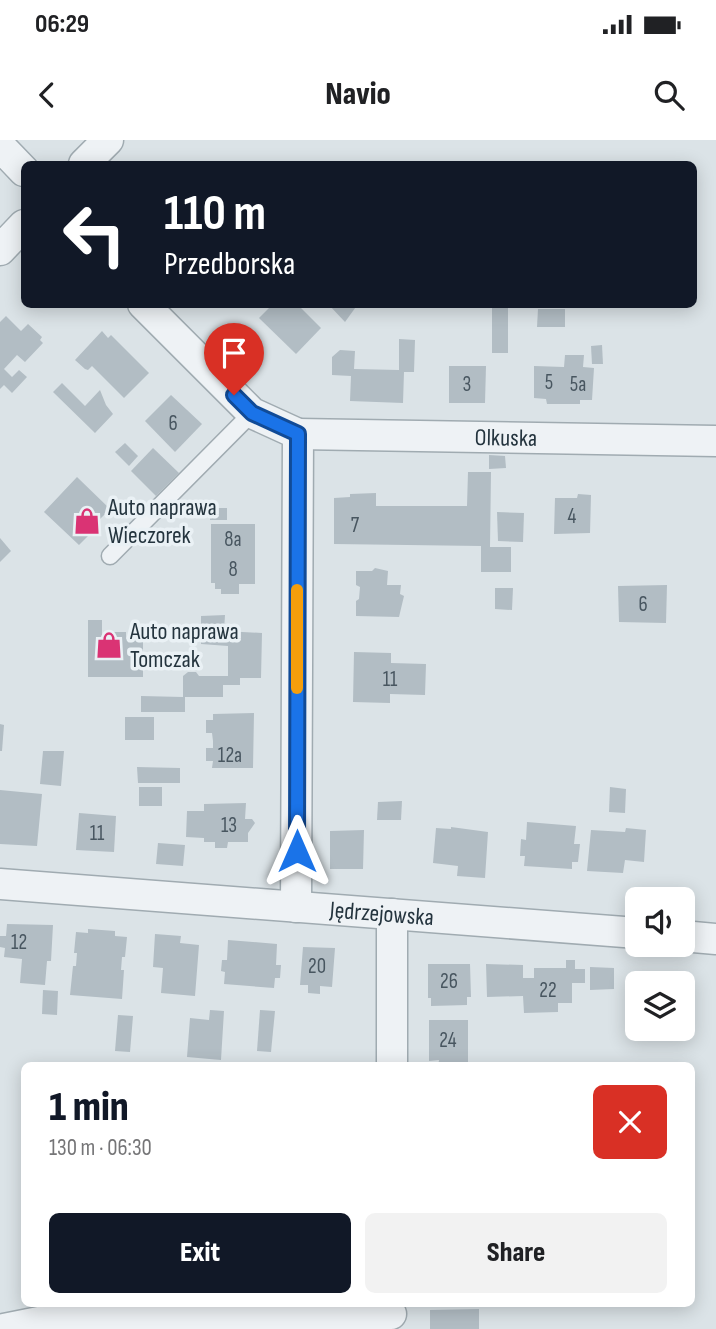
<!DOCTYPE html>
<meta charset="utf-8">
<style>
:root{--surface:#fff;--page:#f2f2f2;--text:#202124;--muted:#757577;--accent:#111827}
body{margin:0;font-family:"Sofia Sans Condensed",sans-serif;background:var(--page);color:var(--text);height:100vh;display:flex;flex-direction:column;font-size:26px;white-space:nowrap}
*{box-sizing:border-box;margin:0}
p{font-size:23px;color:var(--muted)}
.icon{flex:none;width:38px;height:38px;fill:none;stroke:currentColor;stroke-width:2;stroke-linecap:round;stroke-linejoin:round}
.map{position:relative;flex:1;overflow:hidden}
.drawer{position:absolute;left:21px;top:922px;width:674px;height:245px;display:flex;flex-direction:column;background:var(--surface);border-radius:10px;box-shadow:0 4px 18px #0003}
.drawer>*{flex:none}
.top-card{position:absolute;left:21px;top:21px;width:676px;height:147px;border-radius:10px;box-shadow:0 4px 18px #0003;background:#111827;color:#fff;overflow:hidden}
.buttons{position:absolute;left:625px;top:747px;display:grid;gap:14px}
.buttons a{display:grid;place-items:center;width:70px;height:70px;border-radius:10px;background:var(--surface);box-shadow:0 4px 18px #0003;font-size:35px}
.pin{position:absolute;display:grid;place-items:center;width:60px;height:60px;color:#fff;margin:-72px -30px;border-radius:50% 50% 50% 0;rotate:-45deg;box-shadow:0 0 7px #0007}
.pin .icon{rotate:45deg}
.me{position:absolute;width:77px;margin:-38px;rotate:0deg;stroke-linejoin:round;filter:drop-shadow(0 0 5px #0008)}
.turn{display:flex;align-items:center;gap:24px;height:147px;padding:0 28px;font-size:32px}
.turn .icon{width:91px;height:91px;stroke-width:2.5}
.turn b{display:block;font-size:49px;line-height:60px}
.round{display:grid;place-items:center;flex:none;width:74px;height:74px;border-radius:10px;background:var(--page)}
.headline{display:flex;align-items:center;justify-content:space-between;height:119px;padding:0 28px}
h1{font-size:42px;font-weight:800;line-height:52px;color:var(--accent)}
.cta{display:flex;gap:14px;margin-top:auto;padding:14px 28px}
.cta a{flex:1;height:80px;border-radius:10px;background:var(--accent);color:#fff;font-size:28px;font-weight:800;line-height:80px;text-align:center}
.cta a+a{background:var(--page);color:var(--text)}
.status{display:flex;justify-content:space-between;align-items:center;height:49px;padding:0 35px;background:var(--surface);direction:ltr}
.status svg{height:19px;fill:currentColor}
header{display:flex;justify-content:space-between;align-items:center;height:91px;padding:0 28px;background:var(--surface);font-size:32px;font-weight:800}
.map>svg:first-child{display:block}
.building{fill:#b2bdc4}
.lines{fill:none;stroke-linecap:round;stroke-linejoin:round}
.service-casing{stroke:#a0abb1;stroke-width:19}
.minor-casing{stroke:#a0abb1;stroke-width:33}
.service{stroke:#eef2f5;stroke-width:16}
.minor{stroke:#eef2f5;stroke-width:30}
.route-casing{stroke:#114b97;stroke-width:18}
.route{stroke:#1a73e8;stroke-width:12}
.slow{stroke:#f59e0b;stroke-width:12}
.labels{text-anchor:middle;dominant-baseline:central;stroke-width:7;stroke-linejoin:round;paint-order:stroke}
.number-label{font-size:21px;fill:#485660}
.street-label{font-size:24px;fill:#24343e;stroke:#eaf1f5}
.poi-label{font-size:24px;fill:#24343e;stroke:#eaf1f5;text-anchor:start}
</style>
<div class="status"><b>06:29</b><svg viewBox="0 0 49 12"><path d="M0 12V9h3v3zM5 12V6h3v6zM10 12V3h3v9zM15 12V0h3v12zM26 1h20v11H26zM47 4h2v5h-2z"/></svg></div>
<header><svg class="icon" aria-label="back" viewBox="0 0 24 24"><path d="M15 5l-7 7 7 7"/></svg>Navio<svg class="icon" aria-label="search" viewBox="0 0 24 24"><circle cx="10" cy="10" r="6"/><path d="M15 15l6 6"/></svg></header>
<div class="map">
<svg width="716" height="1189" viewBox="0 0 716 1189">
<rect width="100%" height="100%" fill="#dbe3e7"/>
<!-- building -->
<g class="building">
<path d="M273,164H297L321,188L296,214L259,178Z"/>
<path d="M328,164H358L345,182Z"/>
<rect x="492" y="168" width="16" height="45"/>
<path d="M538,169H565V187H537Z"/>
<path d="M6,176L21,191L28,184L42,197L40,200L43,203L25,222L17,215L4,229L12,237L19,230L27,237L12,253L4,245L0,249V182Z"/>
<path d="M102,191L108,198L111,195L149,233L124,258L92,226L88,230L85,229L75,220Z"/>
<path d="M399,199L415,200L414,232H404L403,263L350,261L351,236L332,235V217L340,210L355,211L354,229L399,230Z"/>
<path d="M602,205L603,224H592L591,206Z"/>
<path d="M565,215H584L583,227L594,228L592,260H580V264H547L546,259L534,258V226L564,227Z"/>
<path d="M449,226H486L485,263H449Z"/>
<path d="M62,243L85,266L100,250L106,265L113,274L95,293L53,252Z"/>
<path d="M171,255L202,284L175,312L145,281Z"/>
<path d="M125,303L138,316L129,326L115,312Z"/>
<path d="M153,308L179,333L156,356L131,331Z"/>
<path d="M489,315L505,316L506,328L489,329Z"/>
<path d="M468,332H491L490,407H511V432H481V406L334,404V358L350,357V354L376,353V366H467Z"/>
<path d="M77,337L110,369L96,383L99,385L79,405L44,372Z"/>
<path d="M578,354L591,355L590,393L554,394L555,358H577Z"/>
<rect x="210" y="368" width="17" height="12"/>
<path d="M497,372L524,373L523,402L498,401Z"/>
<path d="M211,384H255V444H239V454H221V449H215V443H211Z"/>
<path d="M0,398L11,411L0,422Z"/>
<path d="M375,428L388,431L387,445H401L400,454L404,456L399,477L356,476V461L359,459L360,447L356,445V431H372Z"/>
<path d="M667,445L666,483L619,482L618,446Z"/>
<path d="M495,448H513L512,470L495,469Z"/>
<path d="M225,475L224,491L262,493L261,538H240V545H223V557H185V572H141V556L183,557V536L188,532H196L199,536H228V506L201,504V476Z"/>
<path d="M88,480H102V499H108V492H126V499H143V537H88Z"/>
<path d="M354,512L391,513V523L426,524L425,555L390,554V563L353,562Z"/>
<path d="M254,573L253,628H212L213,621H206V608H213V601L212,593H206V580H213V574Z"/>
<rect x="125" y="577" width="29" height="23"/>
<path d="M0,584L4,585L2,611H0Z"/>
<path d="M43,611H64L61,646L40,644Z"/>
<path d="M137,627L180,628V643H138Z"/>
<rect x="139" y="647" width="23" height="19"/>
<path d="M610,647L626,649L625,673L609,672Z"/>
<path d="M0,650L42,654L37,706L0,704Z"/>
<path d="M402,661L401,680H377L378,662Z"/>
<path d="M246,663L245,679H252L255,683L248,693V702H228L227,708H215V702H204V698L186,697L187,671H204V664Z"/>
<path d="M79,673L116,676L114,712L76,710Z"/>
<path d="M527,682L576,686L574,704H580L578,722H572V729L524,726L525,716H520L521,699L526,700Z"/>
<path d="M451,687L488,692L485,738L457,736L458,726L433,723L436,688L451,689Z"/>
<path d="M626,688L646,690L644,722L625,720L623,733L587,731L591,690L625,692Z"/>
<path d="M364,690L363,729H330V691Z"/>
<path d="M158,703L185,705L183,726L156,724Z"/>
<path d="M7,784L53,785L51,821H47L45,845L20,843L22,819L4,817L5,808L0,807V796H6Z"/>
<path d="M88,789L115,791V796L127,797L125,817H122L121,830H124L122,859L70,855L73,826H76L77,813H74L76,792L88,793Z"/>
<path d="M155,794L181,796L180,803L199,805L195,856L161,853L163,828L153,827Z"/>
<path d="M228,800L277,804L276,825H281L280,838H275L274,848L224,844L225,832L221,831L222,820H227Z"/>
<path d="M303,807L335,808L332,847L320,846V854L308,853V845H300Z"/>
<path d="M566,820H575V829H585V843H572V863H558V872L524,873L523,856L487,857L486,824L523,825V838H534V828H566Z"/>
<path d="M428,824H470L471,857H467V865L431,866V858H428Z"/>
<path d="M590,827L614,828V849L590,850Z"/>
<path d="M43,850L58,851L57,875L42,874Z"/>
<path d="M210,870L224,871L221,920L187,917L190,878L209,880Z"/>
<path d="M260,870L275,871L271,912L257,911Z"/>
<path d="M118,875L133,876L130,912L115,911Z"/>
<path d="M429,880H468V926H438L439,920L429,921Z"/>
<path d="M479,1169V1189H430V1170Z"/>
</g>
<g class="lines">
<defs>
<path id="service" d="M110,416L252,273"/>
<g id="minor">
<path d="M0,6L24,31"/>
<path d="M84,24L108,0"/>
<path d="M0,110L24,85"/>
<path d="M143,164L252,273L298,294L296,767"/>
<path id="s1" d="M298,294L716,301"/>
<path id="s2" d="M0,744L637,793"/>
<path d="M392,774V926"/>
<path d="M682,796L716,799"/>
<path d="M4,1189L54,1179L391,1174"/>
</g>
</defs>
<!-- service casing -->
<use href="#service" class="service-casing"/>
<!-- minor casing -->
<use href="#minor" class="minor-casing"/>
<!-- service -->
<use href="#service" class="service"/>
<!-- minor -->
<use href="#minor" class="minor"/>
</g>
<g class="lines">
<defs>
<path id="route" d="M234,255L252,273L298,294L297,711"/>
</defs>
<!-- route casing -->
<use href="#route" class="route-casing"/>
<!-- route -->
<use href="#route" class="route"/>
<!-- slow -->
<path class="slow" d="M297,548V450"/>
</g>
<!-- icons -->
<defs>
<symbol id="shop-bare" viewBox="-9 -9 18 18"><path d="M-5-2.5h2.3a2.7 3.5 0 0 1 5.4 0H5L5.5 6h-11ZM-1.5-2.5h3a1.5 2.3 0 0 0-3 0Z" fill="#da3374" stroke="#eaf1f5" stroke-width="2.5" paint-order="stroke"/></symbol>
</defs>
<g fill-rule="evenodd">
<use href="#shop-bare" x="68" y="362" width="38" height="38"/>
<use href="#shop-bare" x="90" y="486" width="38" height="38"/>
</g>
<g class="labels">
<!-- number labels -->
<g class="number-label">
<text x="549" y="242">5</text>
<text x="467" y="244">3</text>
<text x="578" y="244">5a</text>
<text x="173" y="283">6</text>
<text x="572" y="376">4</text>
<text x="355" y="385">7</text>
<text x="233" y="399">8a</text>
<text x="233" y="429">8</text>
<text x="643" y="464">6</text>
<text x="390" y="539">11</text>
<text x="230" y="615">12a</text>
<text x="229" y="685">13</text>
<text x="97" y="693">11</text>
<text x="19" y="802">12</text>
<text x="317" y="826">20</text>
<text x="449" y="841">26</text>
<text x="548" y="850">22</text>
<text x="448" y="900">24</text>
</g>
<!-- street labels -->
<g class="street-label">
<text stroke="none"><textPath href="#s1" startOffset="208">Olkuska</textPath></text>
<text stroke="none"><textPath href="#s2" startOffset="383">Jędrzejowska</textPath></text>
</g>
<!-- poi labels -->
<g class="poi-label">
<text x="108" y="367">Auto naprawa<tspan x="108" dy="28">Wieczorek</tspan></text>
<text x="130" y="491">Auto naprawa<tspan x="130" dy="28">Tomczak</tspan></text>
</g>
</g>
</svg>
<div class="buttons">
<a><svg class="icon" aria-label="sound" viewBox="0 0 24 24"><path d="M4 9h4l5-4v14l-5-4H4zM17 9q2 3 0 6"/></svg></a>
<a><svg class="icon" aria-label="layers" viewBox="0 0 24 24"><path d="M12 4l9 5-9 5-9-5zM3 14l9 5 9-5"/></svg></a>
</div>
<div class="pin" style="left:234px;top:255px;background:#d93025"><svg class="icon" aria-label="arrive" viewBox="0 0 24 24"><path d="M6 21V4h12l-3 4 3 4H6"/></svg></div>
<svg class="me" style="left:297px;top:711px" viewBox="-20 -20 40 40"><path d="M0-17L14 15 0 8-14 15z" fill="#1a73e8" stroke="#fff" stroke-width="4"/></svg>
<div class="top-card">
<div class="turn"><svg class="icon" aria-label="left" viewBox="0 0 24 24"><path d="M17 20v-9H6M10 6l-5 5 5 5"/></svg><div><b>110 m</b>Przedborska</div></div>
</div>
<section class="drawer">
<div class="headline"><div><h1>1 min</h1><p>130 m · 06:30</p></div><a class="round" style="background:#d93025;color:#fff"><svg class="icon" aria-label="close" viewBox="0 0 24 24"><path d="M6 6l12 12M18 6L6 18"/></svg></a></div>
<div class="cta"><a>Exit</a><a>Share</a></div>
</section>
</div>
